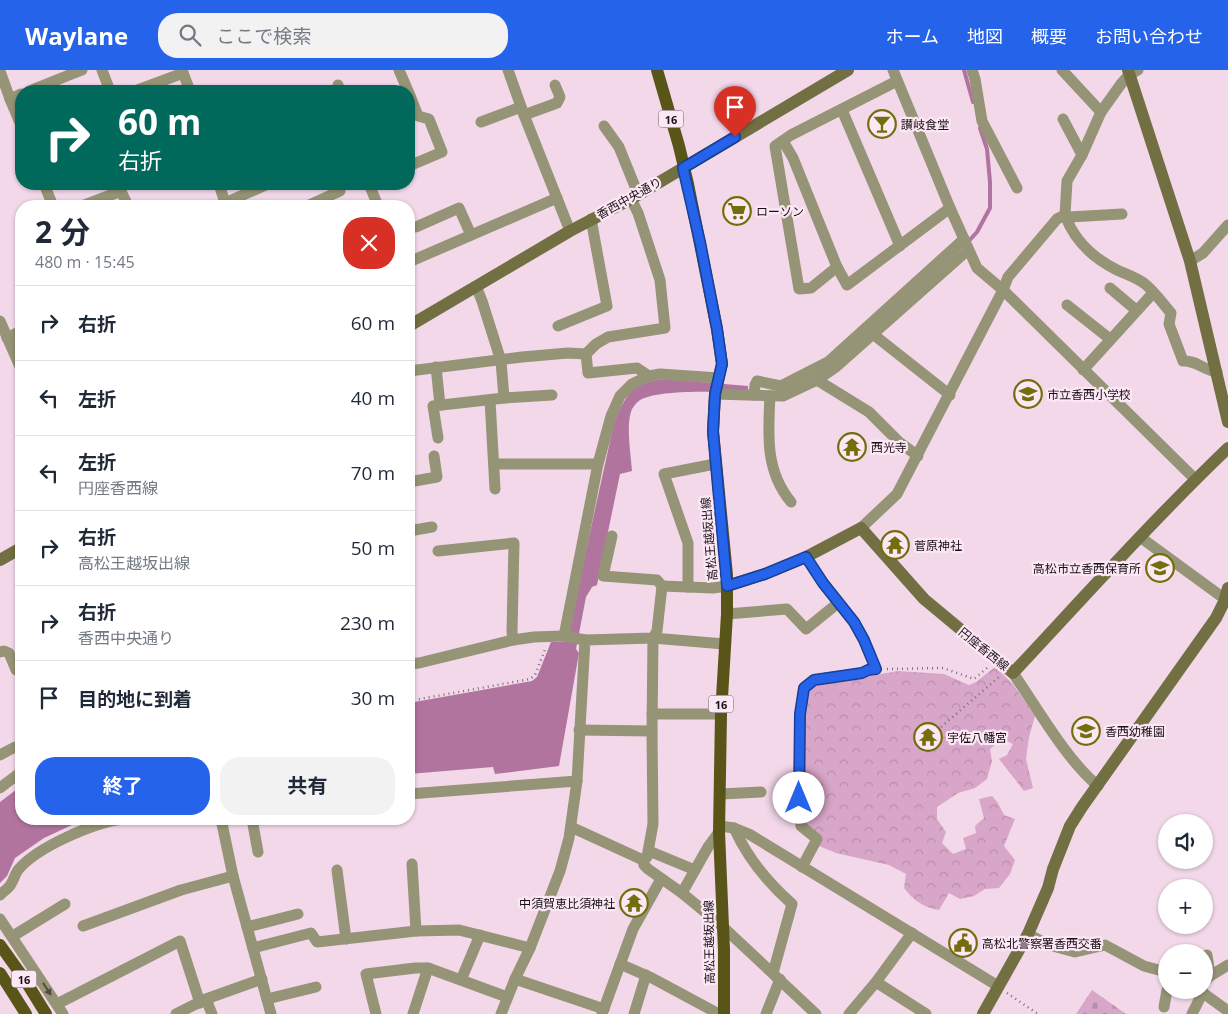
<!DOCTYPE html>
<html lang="ja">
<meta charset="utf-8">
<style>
:root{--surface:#fff;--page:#f2f2f3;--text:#1f2937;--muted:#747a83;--line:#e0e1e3;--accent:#2563eb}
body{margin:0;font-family:"Open Sans","Noto Sans JP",sans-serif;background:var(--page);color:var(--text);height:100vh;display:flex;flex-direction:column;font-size:19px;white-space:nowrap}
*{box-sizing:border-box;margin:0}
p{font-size:16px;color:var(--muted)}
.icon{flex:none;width:28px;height:28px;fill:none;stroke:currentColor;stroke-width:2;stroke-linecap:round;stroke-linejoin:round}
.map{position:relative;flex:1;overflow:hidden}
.drawer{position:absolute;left:15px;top:130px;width:400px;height:625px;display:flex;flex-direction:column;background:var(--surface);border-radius:20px;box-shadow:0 1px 4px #0004}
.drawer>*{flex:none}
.top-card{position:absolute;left:15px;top:15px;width:400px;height:105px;border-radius:20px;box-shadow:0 1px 4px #0004;background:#00695c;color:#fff;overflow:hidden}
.tools{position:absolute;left:1158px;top:744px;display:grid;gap:10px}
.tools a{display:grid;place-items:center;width:55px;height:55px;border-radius:50%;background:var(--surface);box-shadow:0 1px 4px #0004;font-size:25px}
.pin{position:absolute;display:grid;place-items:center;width:42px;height:42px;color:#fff;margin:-51px -21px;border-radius:50% 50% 50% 0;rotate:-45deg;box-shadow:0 0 5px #0007}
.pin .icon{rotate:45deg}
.me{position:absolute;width:55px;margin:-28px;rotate:0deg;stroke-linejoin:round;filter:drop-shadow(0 0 4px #0008)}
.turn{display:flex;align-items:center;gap:18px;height:105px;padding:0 20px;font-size:22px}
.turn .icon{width:65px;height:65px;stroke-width:2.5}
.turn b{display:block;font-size:35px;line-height:42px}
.round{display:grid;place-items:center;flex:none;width:52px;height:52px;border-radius:20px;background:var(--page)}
.summary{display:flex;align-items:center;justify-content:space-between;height:85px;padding:0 20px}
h1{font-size:30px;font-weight:700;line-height:38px}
.button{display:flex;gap:10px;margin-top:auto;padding:10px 20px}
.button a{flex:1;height:58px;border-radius:20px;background:var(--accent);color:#fff;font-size:20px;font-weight:700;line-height:58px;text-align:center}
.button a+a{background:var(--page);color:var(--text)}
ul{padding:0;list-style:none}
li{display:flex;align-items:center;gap:15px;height:75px;padding:0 20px;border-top:1px solid var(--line)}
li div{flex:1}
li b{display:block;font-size:19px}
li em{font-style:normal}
header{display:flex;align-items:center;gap:30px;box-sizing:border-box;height:70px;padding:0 25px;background:var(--accent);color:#fff}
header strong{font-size:24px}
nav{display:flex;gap:28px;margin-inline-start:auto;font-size:18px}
.search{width:350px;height:45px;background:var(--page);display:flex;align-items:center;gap:12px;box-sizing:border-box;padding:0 18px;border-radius:20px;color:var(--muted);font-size:19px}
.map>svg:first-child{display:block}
.forest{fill:url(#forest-crowns)}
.cemetery{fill:url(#cemetery-stones)}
.water{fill:#b1749e}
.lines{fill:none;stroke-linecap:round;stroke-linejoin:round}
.stream{stroke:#b1749e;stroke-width:4}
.path{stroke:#7d6c77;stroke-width:2.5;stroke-dasharray:1 4;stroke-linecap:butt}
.street{stroke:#959476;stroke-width:11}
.secondary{stroke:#726f42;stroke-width:12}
.primary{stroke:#595518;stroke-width:12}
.oneway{fill:#514b41}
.route-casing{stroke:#184099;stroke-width:12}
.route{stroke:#2563eb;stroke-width:9}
.labels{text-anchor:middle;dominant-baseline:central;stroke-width:4.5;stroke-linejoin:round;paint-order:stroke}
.shield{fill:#fce7f5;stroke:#5d5059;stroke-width:1}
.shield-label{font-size:11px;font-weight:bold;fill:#191016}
.poi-label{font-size:12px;fill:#191016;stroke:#fce7f5;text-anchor:start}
.street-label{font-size:12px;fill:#191016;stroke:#fce7f5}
</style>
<header>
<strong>Waylane</strong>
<div class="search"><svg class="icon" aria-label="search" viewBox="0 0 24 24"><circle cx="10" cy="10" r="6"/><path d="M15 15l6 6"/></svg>ここで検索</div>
<nav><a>ホーム</a><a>地図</a><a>概要</a><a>お問い合わせ</a></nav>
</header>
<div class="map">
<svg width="1228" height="944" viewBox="0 0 1228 944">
<defs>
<pattern id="forest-crowns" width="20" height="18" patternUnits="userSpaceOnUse" patternTransform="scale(1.25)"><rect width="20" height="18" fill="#d8a6c8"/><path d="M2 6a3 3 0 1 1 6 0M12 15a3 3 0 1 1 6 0" fill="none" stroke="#b98eab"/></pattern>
<pattern id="cemetery-stones" width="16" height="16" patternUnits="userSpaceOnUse" patternTransform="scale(1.25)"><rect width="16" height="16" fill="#d8a6c8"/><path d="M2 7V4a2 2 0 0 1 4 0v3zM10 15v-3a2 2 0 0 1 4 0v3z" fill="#b98eab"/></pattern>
</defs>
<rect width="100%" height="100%" fill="#f2d8e9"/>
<!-- forest -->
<path class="forest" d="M995,597L1013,614L1035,646L1029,667L1026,689L1033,718L1024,721L999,689L1007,685L1013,674L1003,669L990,679L992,691L987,709L975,718L958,723L937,737V749L946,762L942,773L953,784L966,779L963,768L976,763L975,756L984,748L979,729L992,726L998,733L1004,745L1015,749L1004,776L1015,790L1010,804L999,818L985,819L974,826L960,829L949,823L939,840C923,837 914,831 904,818L906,804L889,795L836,783L819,776L806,756L803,742L806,621L819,615L898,601L944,604L969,615L976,612Z"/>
<!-- cemetery -->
<path class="cemetery" d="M1092,920L1126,944H1076Z"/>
<!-- water -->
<g class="water">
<path d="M664,309L748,316V323C723,322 661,319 640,330C636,333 632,338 631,342C626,357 631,385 632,401L620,404L597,515L592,517L586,527L577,574L576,579L579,583L559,696L495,704L493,697L409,704V633L532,611L537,607L551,572H566L614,353C625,326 632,312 664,309Z"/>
<path d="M21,716V749H85L44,768L15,788L7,806L0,813V732Z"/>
</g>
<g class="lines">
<!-- stream -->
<g class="stream">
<path d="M964,0L973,32"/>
<path d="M967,173L977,162L990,138V112L987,79L980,58"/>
</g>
<!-- path -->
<g class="path">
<path d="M887,599L943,598L974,609L988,597"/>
<path d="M409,631L530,609L535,605L546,577"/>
<path d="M941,657L999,607"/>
<path d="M1007,923L1038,944"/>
</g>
<!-- street -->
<g class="street">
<path d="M102,0L110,21"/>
<path d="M182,0L190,21"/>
<path d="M399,0L408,21"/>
<path d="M508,0L524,45L570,161"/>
<path d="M893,0L950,138L977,198L1003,220L1195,409"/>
<path d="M972,0L975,9L982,51L1017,118"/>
<path d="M1062,0L1101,42"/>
<path d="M0,1L10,29"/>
<path d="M897,11L791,65L775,76L799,219L811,218L837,197L847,215L950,138"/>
<path d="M338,15L340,21"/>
<path d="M29,21L82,0"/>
<path d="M135,21L183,3"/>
<path d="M409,23L418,46L429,49L442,82L409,96"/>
<path d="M21,24L10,29L21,55"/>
<path d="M842,40L900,176"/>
<path d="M524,45L557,33L560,27L555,15"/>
<path d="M1063,49L1082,85"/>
<path d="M481,52L521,37"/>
<path d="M604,56L619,77L638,124"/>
<path d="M783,71L793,88L837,197"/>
<path d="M44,114L53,136"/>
<path d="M219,114L226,136"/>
<path d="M369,114L378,136"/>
<path d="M631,129L638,143L660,210L665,258L608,267L596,274L586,284L588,303L637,298L649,306"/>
<path d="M225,133L268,114"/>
<path d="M82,136L121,121L128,136"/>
<path d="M307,136L340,121"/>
<path d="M1065,145C1074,170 1093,188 1117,200C1126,204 1138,208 1145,214C1155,222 1163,234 1171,243L1169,254L1183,291C1196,290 1203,300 1217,302"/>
<path d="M1065,145L1069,147L1122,144"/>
<path d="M416,157L459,138L471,165"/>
<path d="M1190,191L1203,183L1228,155"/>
<path d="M409,192L557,128"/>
<path d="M476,216L482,231L501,291L504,328L552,325"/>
<path d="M1110,218L1136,240"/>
<path d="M1067,235L1110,269"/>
<path d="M0,251L21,299"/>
<path d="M558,256L607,236L591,149"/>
<path d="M869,261L950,325"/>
<path d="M7,268L21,261"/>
<path d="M436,297L440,335"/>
<path d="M1083,300L1153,223"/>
<path d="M409,301L522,287L568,283L586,284"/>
<path d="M817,310L869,342L899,372L918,386"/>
<path d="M715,324L783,326L817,310L836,297L968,180"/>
<path d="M754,325L755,315L757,311L781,316L828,292L964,169"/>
<path d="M770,326C768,364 765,401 791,432"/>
<path d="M490,330L495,419"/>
<path d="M438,368L433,336L504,328"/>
<path d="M494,394H598"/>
<path d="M409,412L437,407L434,386"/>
<path d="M861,458L897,424L1003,220L1008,207L1057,149L1065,145L1067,111L1082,85L1101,42L1121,14L1129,5L1138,0"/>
<path d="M409,461L432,457"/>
<path d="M612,466L603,506L657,510L662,516"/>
<path d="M1140,467L1225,529"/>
<path d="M438,481L514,473L512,562L513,570"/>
<path d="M688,517V473L664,404L715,394"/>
<path d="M727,544L787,539L806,559L838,533"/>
<path d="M564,566L598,394L611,346L620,326L632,314L649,306L660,304L719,308"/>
<path d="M0,582L4,581L9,583L16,600"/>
<path d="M409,594L419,593L513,570L534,567L564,566L585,570"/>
<path d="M1013,603C1038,639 1065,688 1098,716"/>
<path d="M652,644H721"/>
<path d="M579,660L652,661"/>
<path d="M0,685L15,677"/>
<path d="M0,718L21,702"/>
<path d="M409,724L577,711"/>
<path d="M721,724L761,722"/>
<path d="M221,749L233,806L271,944"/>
<path d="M252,749L258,782"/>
<path d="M720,756L734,758L749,764L998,916"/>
<path d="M571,757L643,790L647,787L653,754L652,661L653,568L724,574"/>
<path d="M734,758C748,789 767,812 792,834L773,903"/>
<path d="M649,781L695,800"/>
<path d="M643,790L644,795L648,799L682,823L722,856L816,944"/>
<path d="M412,794L416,861"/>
<path d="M802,797L817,769L801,756L800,748V644L804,618L814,610L862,603L868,600L876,599L864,570L854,552L823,513L806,487"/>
<path d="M337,800L346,869"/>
<path d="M682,823L708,777L719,762"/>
<path d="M0,825C4,821 9,818 11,814C14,809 15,804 18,800C37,777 93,753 122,749"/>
<path d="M0,849L63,944"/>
<path d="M83,856L181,820L233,806"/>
<path d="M247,857L298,844"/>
<path d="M1028,864L1049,875L1075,882L1105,875L1144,896L1166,902"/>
<path d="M13,866L65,834"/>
<path d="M253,878L311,863L317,872L416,861L459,860L530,878"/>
<path d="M1207,885L1210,906"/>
<path d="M620,894L652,908L719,944"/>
<path d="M515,909L604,939"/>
<path d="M461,910L480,865"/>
<path d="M876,912L926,944"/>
<path d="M1204,912L1210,906L1228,895"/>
<path d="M1199,920L1228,941"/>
<path d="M206,929L212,944"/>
<path d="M267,929L316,917"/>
<path d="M57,934L180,871L200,933"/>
<path d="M1164,937L1167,920"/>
<path d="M176,944L206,929L262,909"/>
<path d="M376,944L366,904L415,898H428"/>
<path d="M413,944L428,898L507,927"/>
<path d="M501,944L515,909L530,878L560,801L569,768L577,711L585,570L653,568L657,561L662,516L713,518L727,516"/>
<path d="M602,944L633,859L661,809"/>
<path d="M634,944L646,905"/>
<path d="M766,944L780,909"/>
<path d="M849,944L876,912L912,863"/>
<path d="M1192,944L1203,922"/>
</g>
<!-- secondary -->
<g class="secondary">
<path d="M1128,0L1190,191L1228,352"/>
<path d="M409,256L570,161L631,129L848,0"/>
<path d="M0,490L21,478"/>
<path d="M727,516L765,504L806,487L861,458L924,529L1013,603C1084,527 1153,450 1228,378"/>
<path d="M983,944L1028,864L1048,818L1053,799L1070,756L1082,737L1216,548L1224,532L1228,518"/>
</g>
<!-- primary -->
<g class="primary">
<path d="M657,0L679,76L688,114L717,259L722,294L715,324L713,361L727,505V544L721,644L719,762L724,880V944"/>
<path d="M0,875L25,910L46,944"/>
<path d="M0,903L26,944"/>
</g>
</g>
<!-- one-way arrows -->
<defs><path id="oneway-solid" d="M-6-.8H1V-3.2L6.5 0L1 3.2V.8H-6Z" transform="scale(1.25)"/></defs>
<use class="oneway" href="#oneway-solid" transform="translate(47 919) rotate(57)"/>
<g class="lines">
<defs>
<path id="route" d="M735,67L683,98L700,172L717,259L722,294L715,324L713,362L727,516L765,504L806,487L823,513L854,552L864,570L876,599L868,600L862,603L814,610L804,618L800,644L799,728"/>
</defs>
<!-- route casing -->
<use href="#route" class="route-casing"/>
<!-- route -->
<use href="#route" class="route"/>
</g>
<!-- icons -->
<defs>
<symbol id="bar-ring" viewBox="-11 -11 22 22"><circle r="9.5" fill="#fce7f5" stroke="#736e0c" stroke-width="1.5"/><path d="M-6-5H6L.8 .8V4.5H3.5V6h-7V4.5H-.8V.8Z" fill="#736e0c"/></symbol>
<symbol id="supermarket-ring" viewBox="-11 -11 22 22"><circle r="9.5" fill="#fce7f5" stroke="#736e0c" stroke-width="1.5"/><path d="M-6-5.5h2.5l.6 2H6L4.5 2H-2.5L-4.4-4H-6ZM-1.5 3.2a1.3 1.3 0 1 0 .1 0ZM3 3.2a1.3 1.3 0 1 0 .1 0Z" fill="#736e0c"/></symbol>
<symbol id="school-ring" viewBox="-11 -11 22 22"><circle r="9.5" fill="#fce7f5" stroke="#736e0c" stroke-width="1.5"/><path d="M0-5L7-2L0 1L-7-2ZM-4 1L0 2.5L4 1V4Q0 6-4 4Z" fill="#736e0c"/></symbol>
<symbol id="temple-ring" viewBox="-11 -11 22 22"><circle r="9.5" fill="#fce7f5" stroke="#736e0c" stroke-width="1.5"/><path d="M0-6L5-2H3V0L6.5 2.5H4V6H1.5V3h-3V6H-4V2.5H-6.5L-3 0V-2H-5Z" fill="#736e0c"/></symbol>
<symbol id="civic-ring" viewBox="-11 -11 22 22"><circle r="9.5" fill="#fce7f5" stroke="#736e0c" stroke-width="1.5"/><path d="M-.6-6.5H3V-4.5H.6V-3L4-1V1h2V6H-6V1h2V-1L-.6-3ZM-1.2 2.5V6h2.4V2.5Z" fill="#736e0c"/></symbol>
</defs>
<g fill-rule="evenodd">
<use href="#bar-ring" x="866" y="38" width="32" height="32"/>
<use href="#supermarket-ring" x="721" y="125" width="32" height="32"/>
<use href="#school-ring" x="1012" y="308" width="32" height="32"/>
<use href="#temple-ring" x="836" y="361" width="32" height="32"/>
<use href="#temple-ring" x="879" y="459" width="32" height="32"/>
<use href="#school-ring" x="1144" y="482" width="32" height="32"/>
<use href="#school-ring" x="1070" y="645" width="32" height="32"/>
<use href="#temple-ring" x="912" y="651" width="32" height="32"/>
<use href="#temple-ring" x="618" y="817" width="32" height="32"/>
<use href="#civic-ring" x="947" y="857" width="32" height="32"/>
</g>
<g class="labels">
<!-- shield labels -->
<g class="shield">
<rect x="658.5" y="40.5" width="25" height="17" rx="4"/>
<rect x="708.5" y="625.5" width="25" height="17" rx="4"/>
<rect x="11.5" y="900.5" width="25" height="17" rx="4"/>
</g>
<g class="shield-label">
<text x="671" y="49">16</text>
<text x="721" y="634">16</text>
<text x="24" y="909">16</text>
</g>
<!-- poi labels -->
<g class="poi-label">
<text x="901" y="54">讃岐食堂</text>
<text x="756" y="141">ローソン</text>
<text x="1047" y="324">市立香西小学校</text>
<text x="871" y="377">西光寺</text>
<text x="914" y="475">菅原神社</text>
<text x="1141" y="498" text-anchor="end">高松市立香西保育所</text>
<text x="1105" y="661">香西幼稚園</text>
<text x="947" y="667">宇佐八幡宮</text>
<text x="615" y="833" text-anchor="end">中須賀恵比須神社</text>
<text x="982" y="873">高松北警察署香西交番</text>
</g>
<!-- street labels -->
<g class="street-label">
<text transform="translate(629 128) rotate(-29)">香西中央通り</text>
<text transform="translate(709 469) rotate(-95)">高松王越坂出線</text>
<text transform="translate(984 579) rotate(39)">円座香西線</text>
<text transform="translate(709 872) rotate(-91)">高松王越坂出線</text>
</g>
</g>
</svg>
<div class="tools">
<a><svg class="icon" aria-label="sound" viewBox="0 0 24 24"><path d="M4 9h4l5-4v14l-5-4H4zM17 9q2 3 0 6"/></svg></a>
<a>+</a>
<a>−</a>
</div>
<div class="pin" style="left:735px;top:67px;background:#d93025"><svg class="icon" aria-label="arrive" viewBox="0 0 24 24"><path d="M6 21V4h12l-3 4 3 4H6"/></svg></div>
<svg class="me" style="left:799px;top:728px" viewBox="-20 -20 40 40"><circle r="19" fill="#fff"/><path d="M0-13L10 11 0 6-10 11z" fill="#2563eb"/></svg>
<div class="top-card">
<div class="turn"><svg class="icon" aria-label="right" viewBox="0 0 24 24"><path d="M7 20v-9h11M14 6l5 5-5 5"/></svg><div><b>60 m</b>右折</div></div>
</div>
<section class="drawer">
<div class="summary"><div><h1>2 分</h1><p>480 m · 15:45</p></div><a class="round" style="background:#d93025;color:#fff"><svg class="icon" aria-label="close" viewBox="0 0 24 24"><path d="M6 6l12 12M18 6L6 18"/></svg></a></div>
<ul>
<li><svg class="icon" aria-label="right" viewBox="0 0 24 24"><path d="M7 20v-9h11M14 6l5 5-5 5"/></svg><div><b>右折</b></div><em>60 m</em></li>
<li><svg class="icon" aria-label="left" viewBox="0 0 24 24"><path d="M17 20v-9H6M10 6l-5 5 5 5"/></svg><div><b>左折</b></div><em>40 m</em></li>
<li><svg class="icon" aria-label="left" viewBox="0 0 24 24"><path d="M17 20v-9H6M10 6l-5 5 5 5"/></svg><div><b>左折</b><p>円座香西線</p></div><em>70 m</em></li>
<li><svg class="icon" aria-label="right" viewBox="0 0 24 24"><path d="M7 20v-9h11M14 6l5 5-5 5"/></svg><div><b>右折</b><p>高松王越坂出線</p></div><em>50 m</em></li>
<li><svg class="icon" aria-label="right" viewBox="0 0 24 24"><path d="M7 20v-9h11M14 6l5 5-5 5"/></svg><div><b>右折</b><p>香西中央通り</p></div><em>230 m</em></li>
<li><svg class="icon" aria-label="arrive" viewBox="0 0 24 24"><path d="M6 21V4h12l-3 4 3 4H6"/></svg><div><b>目的地に到着</b></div><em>30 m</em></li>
</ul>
<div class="button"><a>終了</a><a>共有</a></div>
</section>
</div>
